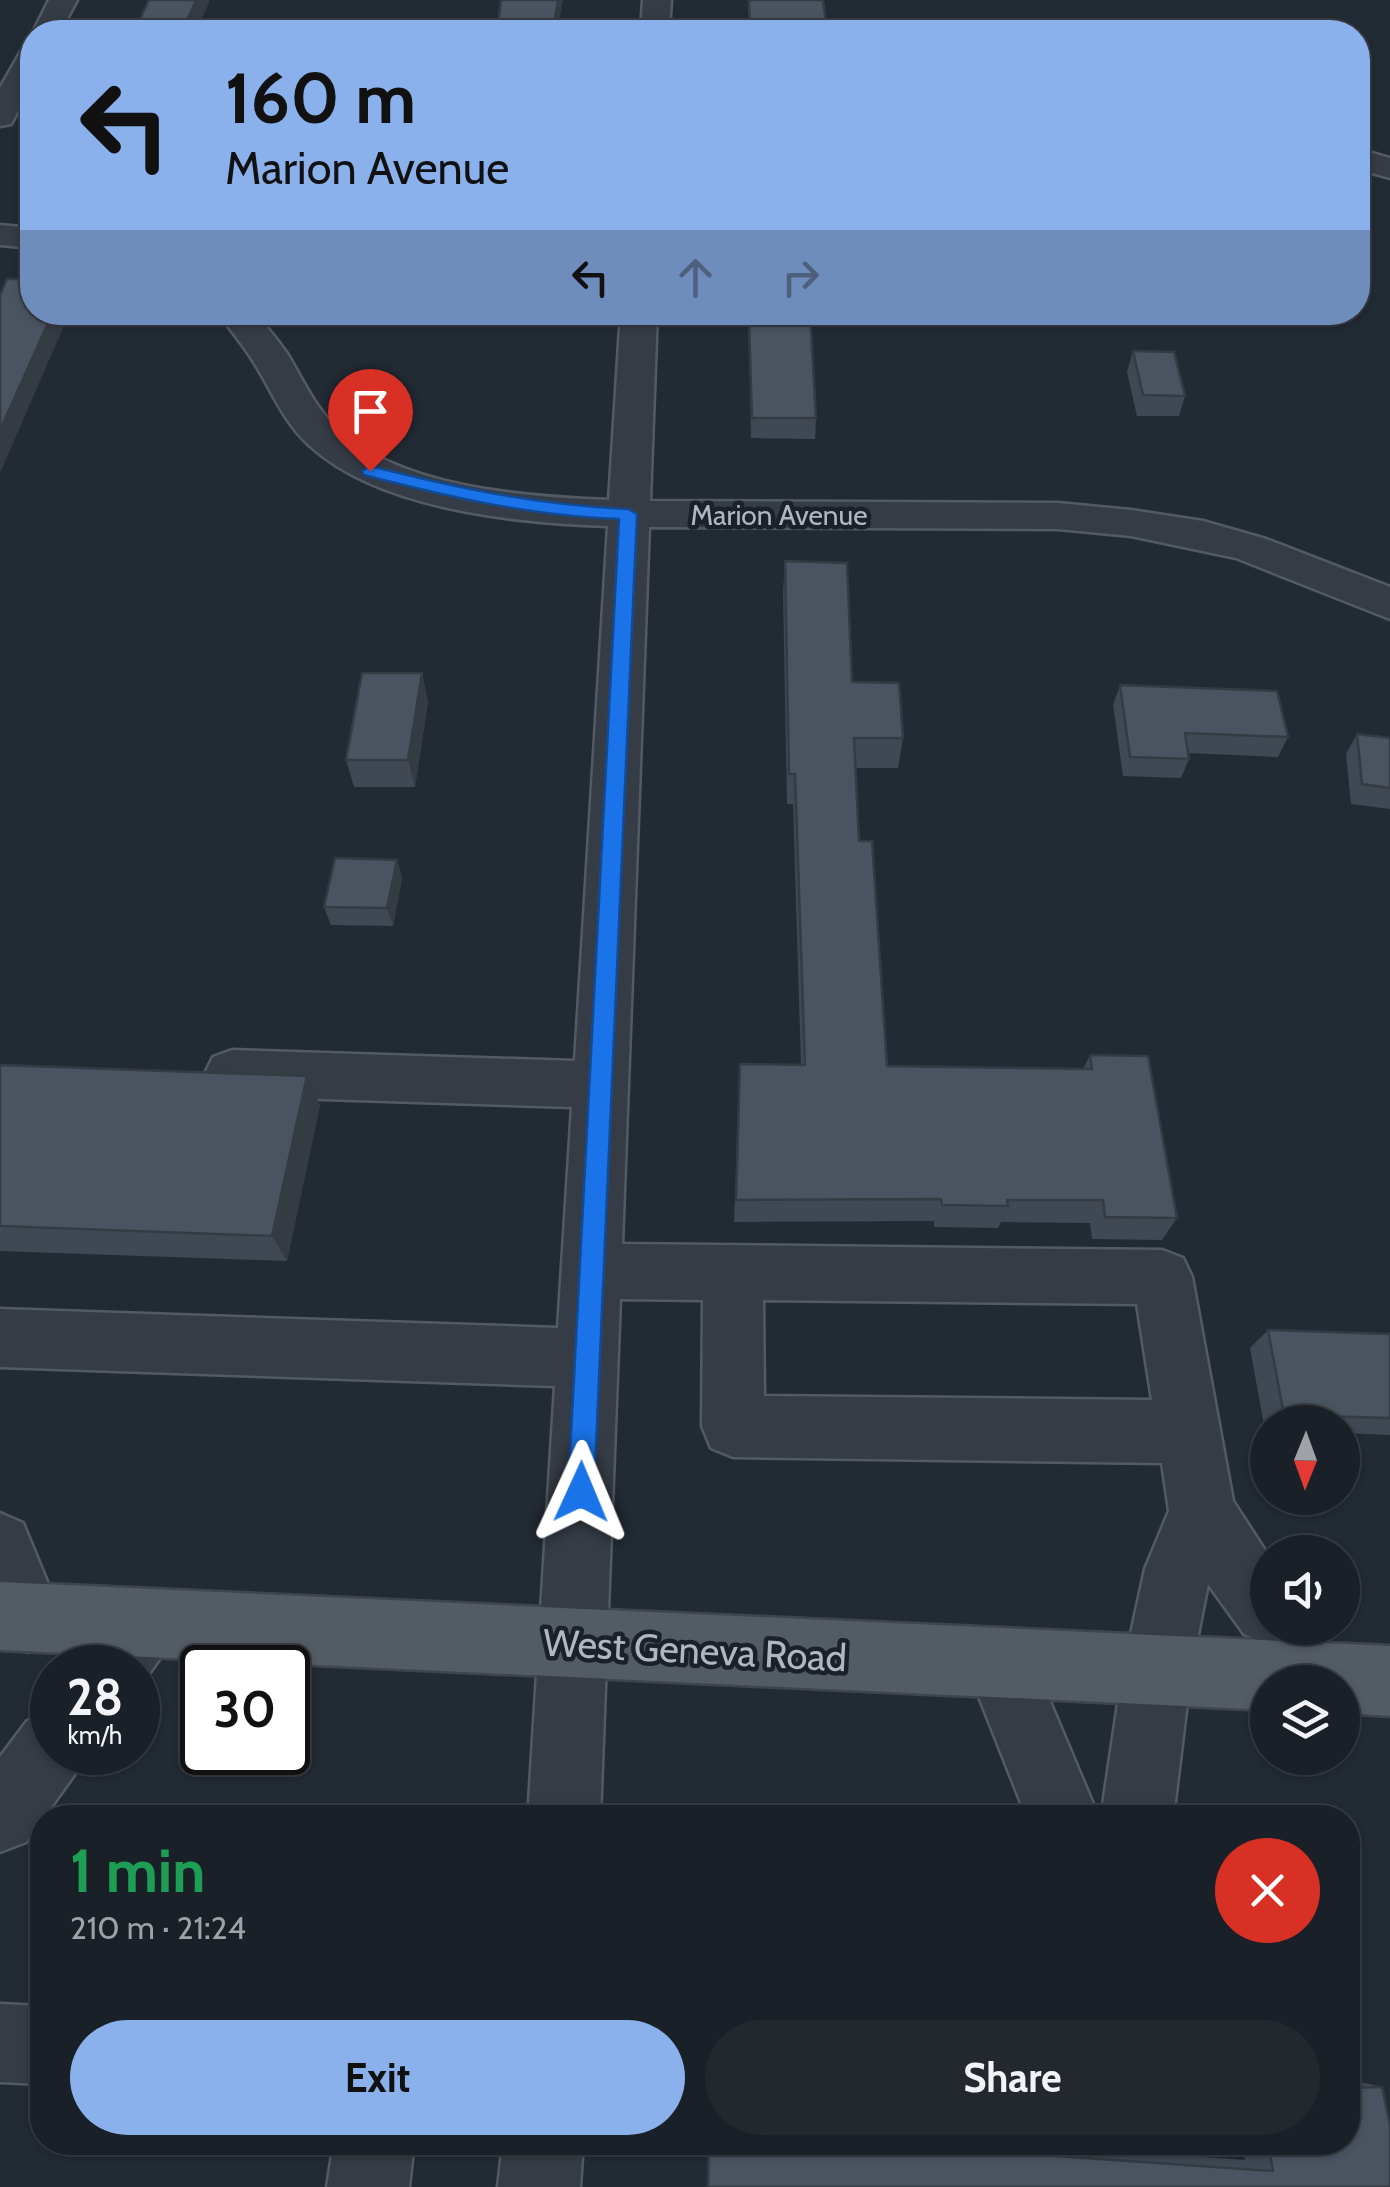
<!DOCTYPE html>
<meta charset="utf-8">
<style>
:root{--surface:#1a2027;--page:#23282f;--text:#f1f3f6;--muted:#9fa3a7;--line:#383e44;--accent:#8ab1ec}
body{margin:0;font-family:Cabin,sans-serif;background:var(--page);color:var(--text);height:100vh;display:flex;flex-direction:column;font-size:38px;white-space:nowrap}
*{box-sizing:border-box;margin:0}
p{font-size:32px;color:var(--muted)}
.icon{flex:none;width:55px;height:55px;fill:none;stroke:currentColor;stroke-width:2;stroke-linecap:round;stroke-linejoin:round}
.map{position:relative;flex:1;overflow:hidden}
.drawer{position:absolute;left:30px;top:1805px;width:1330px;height:350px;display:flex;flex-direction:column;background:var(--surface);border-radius:40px;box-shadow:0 2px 8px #0004,0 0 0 2px var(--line)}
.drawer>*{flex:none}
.top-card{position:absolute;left:20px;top:20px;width:1350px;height:305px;border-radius:40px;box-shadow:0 2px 8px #0004,0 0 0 2px var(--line);background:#8ab1ec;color:#111;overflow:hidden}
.needle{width:65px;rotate:181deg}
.fabs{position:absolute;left:1250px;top:1405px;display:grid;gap:20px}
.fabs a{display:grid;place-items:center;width:110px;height:110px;border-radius:50%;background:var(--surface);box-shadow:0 2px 8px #0004,0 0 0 2px var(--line);font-size:50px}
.speed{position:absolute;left:30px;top:1645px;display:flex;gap:20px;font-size:50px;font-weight:700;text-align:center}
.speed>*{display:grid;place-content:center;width:130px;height:130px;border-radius:50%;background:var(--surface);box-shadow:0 2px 8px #0004,0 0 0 2px var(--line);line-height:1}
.speed small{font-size:25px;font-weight:400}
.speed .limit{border:5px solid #111;border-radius:15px;background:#fff;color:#111}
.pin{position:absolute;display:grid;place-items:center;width:85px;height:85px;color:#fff;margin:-102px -42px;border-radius:50% 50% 50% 0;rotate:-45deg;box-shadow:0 0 10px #0007}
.pin .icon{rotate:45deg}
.me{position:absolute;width:110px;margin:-55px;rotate:1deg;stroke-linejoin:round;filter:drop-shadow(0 0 8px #0008)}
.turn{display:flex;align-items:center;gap:35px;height:210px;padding:0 40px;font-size:45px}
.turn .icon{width:130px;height:130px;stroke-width:2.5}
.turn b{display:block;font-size:70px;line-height:85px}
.lanes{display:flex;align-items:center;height:95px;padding:0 40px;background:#0003;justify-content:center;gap:50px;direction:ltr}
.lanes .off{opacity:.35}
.round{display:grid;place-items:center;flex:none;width:105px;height:105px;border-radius:52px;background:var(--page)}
.summary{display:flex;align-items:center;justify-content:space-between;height:170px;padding:0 40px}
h1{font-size:60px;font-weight:800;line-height:75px;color:#1e9e55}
.primary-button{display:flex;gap:20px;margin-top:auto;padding:20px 40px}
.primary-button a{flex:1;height:115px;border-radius:60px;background:var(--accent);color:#111;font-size:40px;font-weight:800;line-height:115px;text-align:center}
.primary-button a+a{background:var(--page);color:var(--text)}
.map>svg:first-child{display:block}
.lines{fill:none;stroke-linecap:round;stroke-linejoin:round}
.minor-casing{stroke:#525a63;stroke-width:5}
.major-casing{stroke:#3e454e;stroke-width:5}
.minor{fill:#353c45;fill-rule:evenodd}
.major{fill:#535b65;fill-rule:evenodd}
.wall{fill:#404853}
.shaded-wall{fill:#343b43}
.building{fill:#4a5460;stroke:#343b43;stroke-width:2.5}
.route{fill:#1a73e8;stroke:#114b97;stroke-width:2.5}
.labels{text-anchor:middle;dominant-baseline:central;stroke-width:9;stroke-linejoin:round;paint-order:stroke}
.far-street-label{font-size:28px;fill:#afb7c2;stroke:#1a2129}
.near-street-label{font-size:38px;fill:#afb7c2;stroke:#1a2129}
</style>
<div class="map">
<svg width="1390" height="2187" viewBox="0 0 1390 2187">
<rect width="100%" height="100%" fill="#222a34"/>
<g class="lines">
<defs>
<g id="minor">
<path d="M49,0H77L60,32L32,34Z"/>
<path d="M643,0H671L669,32H641Z"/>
<path d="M32,48V85L11,124L0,126V88L21,51Z"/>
<path d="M1358,149L1390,158V178L1358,169Z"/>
<path d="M0,225L32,228V248L0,245Z"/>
<path d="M218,312H255C266,327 278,340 288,355C303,380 313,404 334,425C396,488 525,497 609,500L621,312H657L650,501L1058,503L1131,510L1203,521L1266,539L1390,587V619L1236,558L1131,536L1058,529L649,527L622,1244L1162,1250L1183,1258L1192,1277L1233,1501L1268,1555V1628H1294L1292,1634L1268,1644L1244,1634L1208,1584L1191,1670L1173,1818H1101L1123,1670L1145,1569L1169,1511L1162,1463L733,1457L711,1448L702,1426L703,1300L620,1299L600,1818H528L555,1386L0,1367V1309L558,1328L572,1107L232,1096L213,1089L205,1073L213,1057L232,1050L575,1061L608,526C516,523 378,509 309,445C281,419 270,386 250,356C240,341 228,327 218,312ZM763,1300L1137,1304L1152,1400L764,1396Z"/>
<path d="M0,1513L23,1523L62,1618L52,1642L28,1652L4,1642L0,1632Z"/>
<path d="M144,1589L168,1599L178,1623L168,1647L138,1689V1668H77C91,1633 109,1604 144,1589Z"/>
<path d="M1000,1630L1024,1640L1099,1818H1027L966,1664L976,1640Z"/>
<path d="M52,1711V1752H85L77,1771L26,1842L0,1852V1757L27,1721Z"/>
<path d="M0,2004L42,2006V2084L0,2082Z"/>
<path d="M334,2142H414L409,2187H327Z"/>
<path d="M503,2142H583L580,2187H498Z"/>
</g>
<path id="major" d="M0,1582L1390,1646V1716L1342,1713V1682H1268V1710L0,1650Z"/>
</defs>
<!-- minor casing -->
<use href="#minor" class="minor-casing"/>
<!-- major casing -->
<use href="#major" class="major-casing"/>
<!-- minor -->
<use href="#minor" class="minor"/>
<!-- major -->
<use href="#major" class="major"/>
</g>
<!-- wall -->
<g class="wall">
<path d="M758,312H810L816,418L815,439L751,438L749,322H759Z"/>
<path d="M1133,351L1185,396L1179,416H1137L1127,372Z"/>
<path d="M785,561L852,682L903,738L898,768H856L859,841L887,1066L1083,1069L1090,1055L1177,1218L1162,1240L1092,1239L1090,1223L1001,1222L998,1228L934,1227V1221L734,1222L740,1064L801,1065L793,804H787L783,593Z"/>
<path d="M422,673L428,702L415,787H354L346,760Z"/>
<path d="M1120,685L1288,737L1278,757L1188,753L1189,759L1181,778L1123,776L1113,705Z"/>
<path d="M1357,734L1390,738V809L1351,804L1346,754Z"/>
<path d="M397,860L402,878L393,926L331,925L324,907Z"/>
<path d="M0,1065L320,1105L287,1261L0,1251Z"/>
<path d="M1268,1330L1390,1334V1435L1342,1433V1422H1268V1431H1265L1250,1348Z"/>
<path d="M1348,2079L1382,2087L1390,2187H707L708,2142H1000L1245,2160L1242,2142H1348Z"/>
</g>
<!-- shaded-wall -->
<g class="shaded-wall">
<path d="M196,0H210L196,32H182Z"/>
<path d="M558,0H563L557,32H553Z"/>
<path d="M53,312H70L0,473V430Z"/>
<path d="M422,673L428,702L415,787L408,760Z"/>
<path d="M397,860L402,878L393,926L387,908Z"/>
<path d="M307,1076L320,1105L287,1261L272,1236Z"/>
</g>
<!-- building -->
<g class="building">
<path d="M149,0H196L182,32H134Z"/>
<path d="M501,0H558L553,32H497Z"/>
<path d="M749,0H823L827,30H819V32H750Z"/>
<path d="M32,266V312H53L0,430V295L7,279H26Z"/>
<path d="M760,312H810L816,418H752L749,322H760Z"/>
<path d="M1133,351L1174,352L1185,396L1143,395Z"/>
<path d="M785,561L847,563L852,682L899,683L903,738H854L859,841H872L887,1066L1092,1069L1090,1055L1148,1056L1177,1218L1105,1217L1103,1200H1007L1008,1206L942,1205L941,1199L736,1200L740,1064L805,1065L795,774H789Z"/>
<path d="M362,673H422L408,760H346Z"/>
<path d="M1120,685L1277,691L1288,737L1185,733L1189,759L1130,757Z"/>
<path d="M1357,734L1390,738V788L1362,784Z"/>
<path d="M335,858L397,860L387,908L324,907Z"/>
<path d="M0,1065L307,1076L272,1236L0,1226Z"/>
<path d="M1268,1330L1390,1334V1418L1284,1415Z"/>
<path d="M1382,2087L1390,2125V2187H708L709,2142H759L940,2152V2148L1273,2171L1268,2142H1348V2088Z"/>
</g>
<!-- route -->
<path class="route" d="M370,466C458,488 537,505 628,509L637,514L594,1492L590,1501L581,1505L572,1501L568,1492L619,519C531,516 449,497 364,475L362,471Z"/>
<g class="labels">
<!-- far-street labels -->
<g class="far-street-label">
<text x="779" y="515">Marion Avenue</text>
</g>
<!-- near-street labels -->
<g class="near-street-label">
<text transform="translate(695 1650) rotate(3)">West Geneva Road</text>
</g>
</g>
</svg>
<div class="fabs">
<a><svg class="needle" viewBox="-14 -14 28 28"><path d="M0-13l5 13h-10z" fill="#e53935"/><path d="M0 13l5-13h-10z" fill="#9fa3a7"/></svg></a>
<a><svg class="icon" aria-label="sound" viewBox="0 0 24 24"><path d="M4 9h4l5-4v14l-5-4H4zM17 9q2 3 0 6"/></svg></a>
<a><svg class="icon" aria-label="layers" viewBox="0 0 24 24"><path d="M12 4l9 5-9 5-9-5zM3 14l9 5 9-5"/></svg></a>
</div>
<div class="speed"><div>28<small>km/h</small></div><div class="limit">30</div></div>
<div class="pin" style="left:370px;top:471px;background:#d93025"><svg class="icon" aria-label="arrive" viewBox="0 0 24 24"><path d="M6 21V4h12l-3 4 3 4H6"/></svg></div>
<svg class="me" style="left:581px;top:1492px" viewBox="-20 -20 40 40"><path d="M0-17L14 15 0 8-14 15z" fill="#1a73e8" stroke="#fff" stroke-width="4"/></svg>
<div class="top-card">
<div class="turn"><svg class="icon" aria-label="left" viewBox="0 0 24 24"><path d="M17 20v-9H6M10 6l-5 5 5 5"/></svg><div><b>160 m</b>Marion Avenue</div></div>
<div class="lanes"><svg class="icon" aria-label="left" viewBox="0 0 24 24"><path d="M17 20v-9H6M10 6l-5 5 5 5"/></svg><svg class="icon off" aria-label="ahead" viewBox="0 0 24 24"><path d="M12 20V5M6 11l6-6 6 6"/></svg><svg class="icon off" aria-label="right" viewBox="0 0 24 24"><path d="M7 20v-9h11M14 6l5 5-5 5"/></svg></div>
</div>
<section class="drawer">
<div class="summary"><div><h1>1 min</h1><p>210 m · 21:24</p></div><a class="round" style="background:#d93025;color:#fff"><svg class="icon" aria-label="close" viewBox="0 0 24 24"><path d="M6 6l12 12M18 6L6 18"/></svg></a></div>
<div class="primary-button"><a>Exit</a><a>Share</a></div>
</section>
</div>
